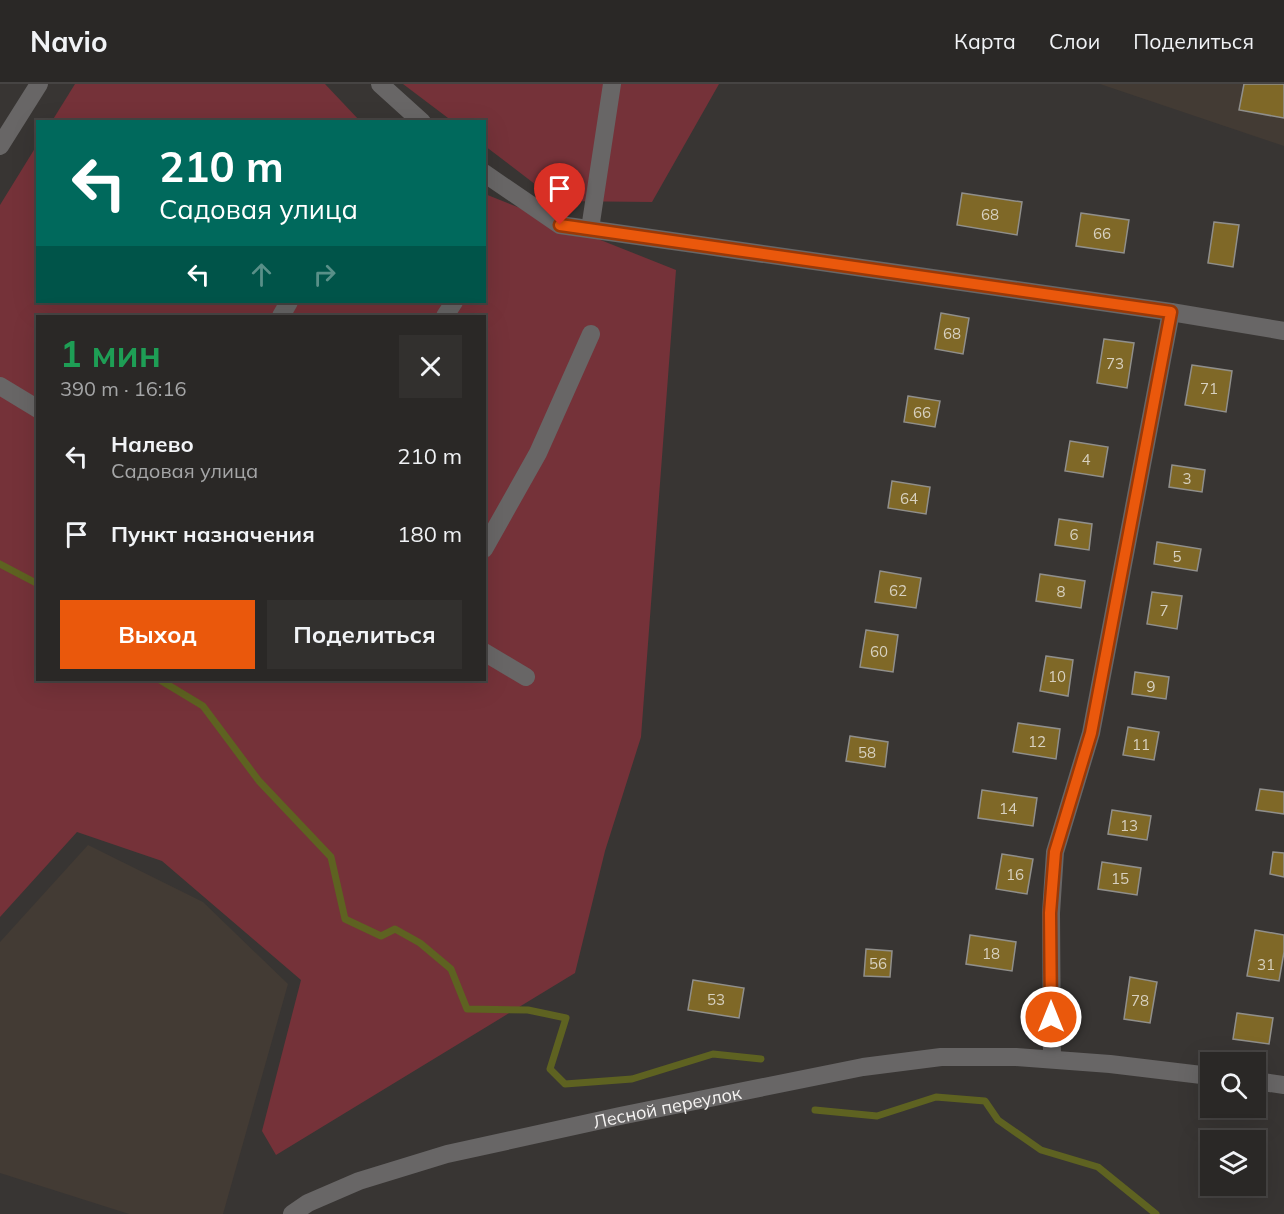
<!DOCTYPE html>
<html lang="ru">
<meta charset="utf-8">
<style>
:root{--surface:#2a2826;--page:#32302e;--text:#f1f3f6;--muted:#a5a6a7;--line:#464443;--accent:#ea580c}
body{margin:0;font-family:Mulish,sans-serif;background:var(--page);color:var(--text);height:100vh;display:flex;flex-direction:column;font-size:22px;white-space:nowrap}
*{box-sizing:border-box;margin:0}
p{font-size:20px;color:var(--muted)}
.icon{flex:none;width:33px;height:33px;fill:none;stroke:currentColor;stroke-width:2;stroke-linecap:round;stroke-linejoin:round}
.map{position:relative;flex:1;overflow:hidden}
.drawer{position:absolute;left:36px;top:231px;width:450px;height:366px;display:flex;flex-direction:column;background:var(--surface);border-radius:0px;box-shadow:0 6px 24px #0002,0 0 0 2px var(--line)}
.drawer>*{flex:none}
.banner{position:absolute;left:36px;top:36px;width:450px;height:183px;border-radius:0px;box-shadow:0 6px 24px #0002,0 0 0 2px var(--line);background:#00695c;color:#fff;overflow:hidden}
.fabs{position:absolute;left:1200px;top:968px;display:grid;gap:12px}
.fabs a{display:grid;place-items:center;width:66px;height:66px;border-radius:0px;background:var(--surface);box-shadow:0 6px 24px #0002,0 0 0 2px var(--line);font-size:30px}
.pin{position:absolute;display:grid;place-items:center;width:51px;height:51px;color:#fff;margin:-62px -26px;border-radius:50% 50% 50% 0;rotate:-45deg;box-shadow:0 0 6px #0007}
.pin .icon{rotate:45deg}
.me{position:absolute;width:66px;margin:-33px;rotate:0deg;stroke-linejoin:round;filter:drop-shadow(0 0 4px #0008)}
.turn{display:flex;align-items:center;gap:21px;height:126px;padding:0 24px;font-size:27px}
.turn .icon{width:78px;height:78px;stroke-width:2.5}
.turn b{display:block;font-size:42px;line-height:51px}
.lanes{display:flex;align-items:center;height:57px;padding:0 24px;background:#0003;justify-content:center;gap:30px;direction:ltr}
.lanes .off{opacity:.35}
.round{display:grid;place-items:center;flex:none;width:63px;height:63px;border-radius:0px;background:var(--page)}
.headline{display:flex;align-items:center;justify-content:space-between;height:102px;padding:0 24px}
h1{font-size:36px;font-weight:700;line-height:45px;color:#1e9e55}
.action{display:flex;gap:12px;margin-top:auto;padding:12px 24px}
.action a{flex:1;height:69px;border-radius:0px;background:var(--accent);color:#fff;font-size:24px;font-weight:700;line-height:69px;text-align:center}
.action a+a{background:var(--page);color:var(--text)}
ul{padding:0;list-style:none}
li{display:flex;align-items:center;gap:18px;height:78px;padding:0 24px}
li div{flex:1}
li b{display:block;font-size:22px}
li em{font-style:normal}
header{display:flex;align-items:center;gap:36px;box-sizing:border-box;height:84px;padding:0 30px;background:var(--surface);border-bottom:2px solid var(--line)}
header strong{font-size:28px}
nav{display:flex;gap:33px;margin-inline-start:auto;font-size:21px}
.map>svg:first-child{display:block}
.built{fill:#433b34}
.green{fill:#753239;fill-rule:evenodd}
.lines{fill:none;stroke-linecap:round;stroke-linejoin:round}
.stream{stroke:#5e6221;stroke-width:7}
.building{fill:#7f6827;stroke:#908f8b;stroke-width:1.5}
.minor{stroke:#686666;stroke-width:18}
.route-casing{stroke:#983908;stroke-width:15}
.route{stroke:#ea580c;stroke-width:10}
.labels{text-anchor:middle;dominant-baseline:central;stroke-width:6;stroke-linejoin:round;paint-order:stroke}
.number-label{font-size:15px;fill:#d8d1c0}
.street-label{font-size:18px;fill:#f6f4f3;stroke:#383533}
</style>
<header>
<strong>Navio</strong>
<nav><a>Карта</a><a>Слои</a><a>Поделиться</a></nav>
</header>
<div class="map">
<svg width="1284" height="1130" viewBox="0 0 1284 1130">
<rect width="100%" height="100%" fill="#383533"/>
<!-- built -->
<g class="built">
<path d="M1100,0H1284V62Z"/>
<path d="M88,761L203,818L288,900L223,1130H129L0,1089V858Z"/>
</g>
<!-- green -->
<g class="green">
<path d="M75,0H325L360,37H52Z"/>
<path d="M403,0H719L652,118L557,117L485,62L484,38L452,37Z"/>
<path d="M37,61L38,218H484L485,110L676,186L641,653L605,767L575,889L276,1071L262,1047L301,896L162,777L77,748L0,833V121ZM38,232H484V596H38Z"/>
</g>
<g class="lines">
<!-- stream -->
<g class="stream">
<path d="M0,480L38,500"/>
<path d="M160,596L203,622L259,697L331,773L345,835L381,852L395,845L420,859L451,885L467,925L528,926L566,934L550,985L565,1000L632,995L713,970L761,975"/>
<path d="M815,1026L877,1032L936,1013L985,1017L998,1036L1041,1066L1098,1083L1156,1130"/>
</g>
</g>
<!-- building -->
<g class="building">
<path d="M1244,0H1284V34L1239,26Z"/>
<path d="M962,109L1022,118L1017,151L957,141Z"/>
<path d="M1081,129L1129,136L1124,169L1076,162Z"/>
<path d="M1214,138L1239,141L1233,183L1208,179Z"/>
<path d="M941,229L969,234L963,270L935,265Z"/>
<path d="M1104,255L1134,259L1127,304L1097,299Z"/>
<path d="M1192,281L1232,287L1226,328L1185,321Z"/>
<path d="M908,312L940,317L935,343L904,338Z"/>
<path d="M1070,357L1108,363L1103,393L1065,387Z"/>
<path d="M1172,381L1205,386L1202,408L1169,403Z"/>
<path d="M892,397L930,403L926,430L888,424Z"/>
<path d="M1059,435L1092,440L1089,466L1055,461Z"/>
<path d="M1157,458L1201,465L1197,487L1154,480Z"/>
<path d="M880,487L921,494L916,524L875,518Z"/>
<path d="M1040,490L1085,497L1081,524L1036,517Z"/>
<path d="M1152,508L1182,512L1177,545L1147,540Z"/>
<path d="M866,546L898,551L893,588L860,583Z"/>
<path d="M1046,572L1073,576L1068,612L1040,607Z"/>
<path d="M1135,588L1169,593L1166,615L1132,610Z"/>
<path d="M1018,639L1060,645L1056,675L1013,668Z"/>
<path d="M1128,643L1159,648L1154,676L1123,671Z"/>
<path d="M850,652L888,658L885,683L846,677Z"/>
<path d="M1260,705L1284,708V730L1256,726Z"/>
<path d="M982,706L1037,714L1033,742L978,734Z"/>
<path d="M1112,726L1151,732L1147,756L1108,750Z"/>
<path d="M1273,768L1284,769V793L1270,790Z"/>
<path d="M1002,770L1033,775L1027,810L996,805Z"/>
<path d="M1102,778L1141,784L1137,811L1098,805Z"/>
<path d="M1255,846L1284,851V868L1279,897L1247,892Z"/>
<path d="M970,851L1016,858L1012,887L966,880Z"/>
<path d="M866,865L892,867L890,893L864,892Z"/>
<path d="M1130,893L1157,898L1150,939L1124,935Z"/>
<path d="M693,896L744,904L739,934L688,926Z"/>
<path d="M1237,929L1273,934L1269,960L1233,955Z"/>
</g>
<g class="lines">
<!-- minor -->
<g class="minor">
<path d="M380,0L422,38"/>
<path d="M0,62L39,0"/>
<path d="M484,89L560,141L1171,228L1284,247"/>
<path d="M590,145L612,0"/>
<path d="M281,232L289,218"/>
<path d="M445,232L454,218"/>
<path d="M0,302L38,325"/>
<path d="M484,465L538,369L591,250"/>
<path d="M484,568L526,593"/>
<path d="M1052,975L1051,829L1055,768L1091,649L1171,228"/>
<path d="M1256,997L1284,1001"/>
<path id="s1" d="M292,1130L308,1119L359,1097L447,1070L620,1032L863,983L941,973H1016L1110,980L1210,992"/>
</g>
</g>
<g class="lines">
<defs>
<path id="route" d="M560,141L1171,228L1091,649L1055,768L1050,829L1051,933"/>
</defs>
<!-- route casing -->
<use href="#route" class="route-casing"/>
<!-- route -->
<use href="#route" class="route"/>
</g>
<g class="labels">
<!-- number labels -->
<g class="number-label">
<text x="990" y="130">68</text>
<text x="1102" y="149">66</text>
<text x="952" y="249">68</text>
<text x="1115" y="279">73</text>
<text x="1209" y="304">71</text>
<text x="922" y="328">66</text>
<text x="1086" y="375">4</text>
<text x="1187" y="394">3</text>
<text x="909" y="414">64</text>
<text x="1074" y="450">6</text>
<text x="1177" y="472">5</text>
<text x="898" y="506">62</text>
<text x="1061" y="507">8</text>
<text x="1164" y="526">7</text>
<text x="879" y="567">60</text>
<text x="1057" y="592">10</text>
<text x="1151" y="602">9</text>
<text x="1037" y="657">12</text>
<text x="1141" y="660">11</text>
<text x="867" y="668">58</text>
<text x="1008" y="724">14</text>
<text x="1129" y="741">13</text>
<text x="1015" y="790">16</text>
<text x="1120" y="794">15</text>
<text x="991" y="869">18</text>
<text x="878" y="879">56</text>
<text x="1266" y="880">31</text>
<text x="716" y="915">53</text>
<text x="1140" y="916">78</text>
</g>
<!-- street labels -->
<g class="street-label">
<text stroke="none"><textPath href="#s1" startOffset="392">Лесной переулок</textPath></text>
</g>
</g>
</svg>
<div class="fabs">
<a><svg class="icon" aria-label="search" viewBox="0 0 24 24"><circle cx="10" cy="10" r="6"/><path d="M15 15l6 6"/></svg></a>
<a><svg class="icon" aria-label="layers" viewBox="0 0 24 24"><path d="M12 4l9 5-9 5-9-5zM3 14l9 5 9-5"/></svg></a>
</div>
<div class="pin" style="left:560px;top:141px;background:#d93025"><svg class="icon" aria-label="arrive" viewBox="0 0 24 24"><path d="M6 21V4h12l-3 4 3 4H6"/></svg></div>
<svg class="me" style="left:1051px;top:933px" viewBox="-20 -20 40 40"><circle r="17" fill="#ea580c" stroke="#fff" stroke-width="3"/><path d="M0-11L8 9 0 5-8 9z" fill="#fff"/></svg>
<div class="banner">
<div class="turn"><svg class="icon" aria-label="left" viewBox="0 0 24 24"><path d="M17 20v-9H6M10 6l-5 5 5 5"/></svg><div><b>210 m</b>Садовая улица</div></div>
<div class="lanes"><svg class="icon" aria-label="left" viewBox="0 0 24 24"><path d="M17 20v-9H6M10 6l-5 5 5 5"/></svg><svg class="icon off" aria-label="ahead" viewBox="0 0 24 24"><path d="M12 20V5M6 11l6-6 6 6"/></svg><svg class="icon off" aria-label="right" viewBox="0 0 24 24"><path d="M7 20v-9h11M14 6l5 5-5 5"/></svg></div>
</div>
<section class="drawer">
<div class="headline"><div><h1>1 мин</h1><p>390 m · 16:16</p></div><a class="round"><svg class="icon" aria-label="close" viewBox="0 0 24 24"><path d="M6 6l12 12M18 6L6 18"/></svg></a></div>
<ul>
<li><svg class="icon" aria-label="left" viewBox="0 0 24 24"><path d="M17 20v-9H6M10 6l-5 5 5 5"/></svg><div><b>Налево</b><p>Садовая улица</p></div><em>210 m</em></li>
<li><svg class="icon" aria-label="arrive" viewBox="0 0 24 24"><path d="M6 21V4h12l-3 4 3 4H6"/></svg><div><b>Пункт назначения</b></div><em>180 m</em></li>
</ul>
<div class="action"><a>Выход</a><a>Поделиться</a></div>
</section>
</div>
